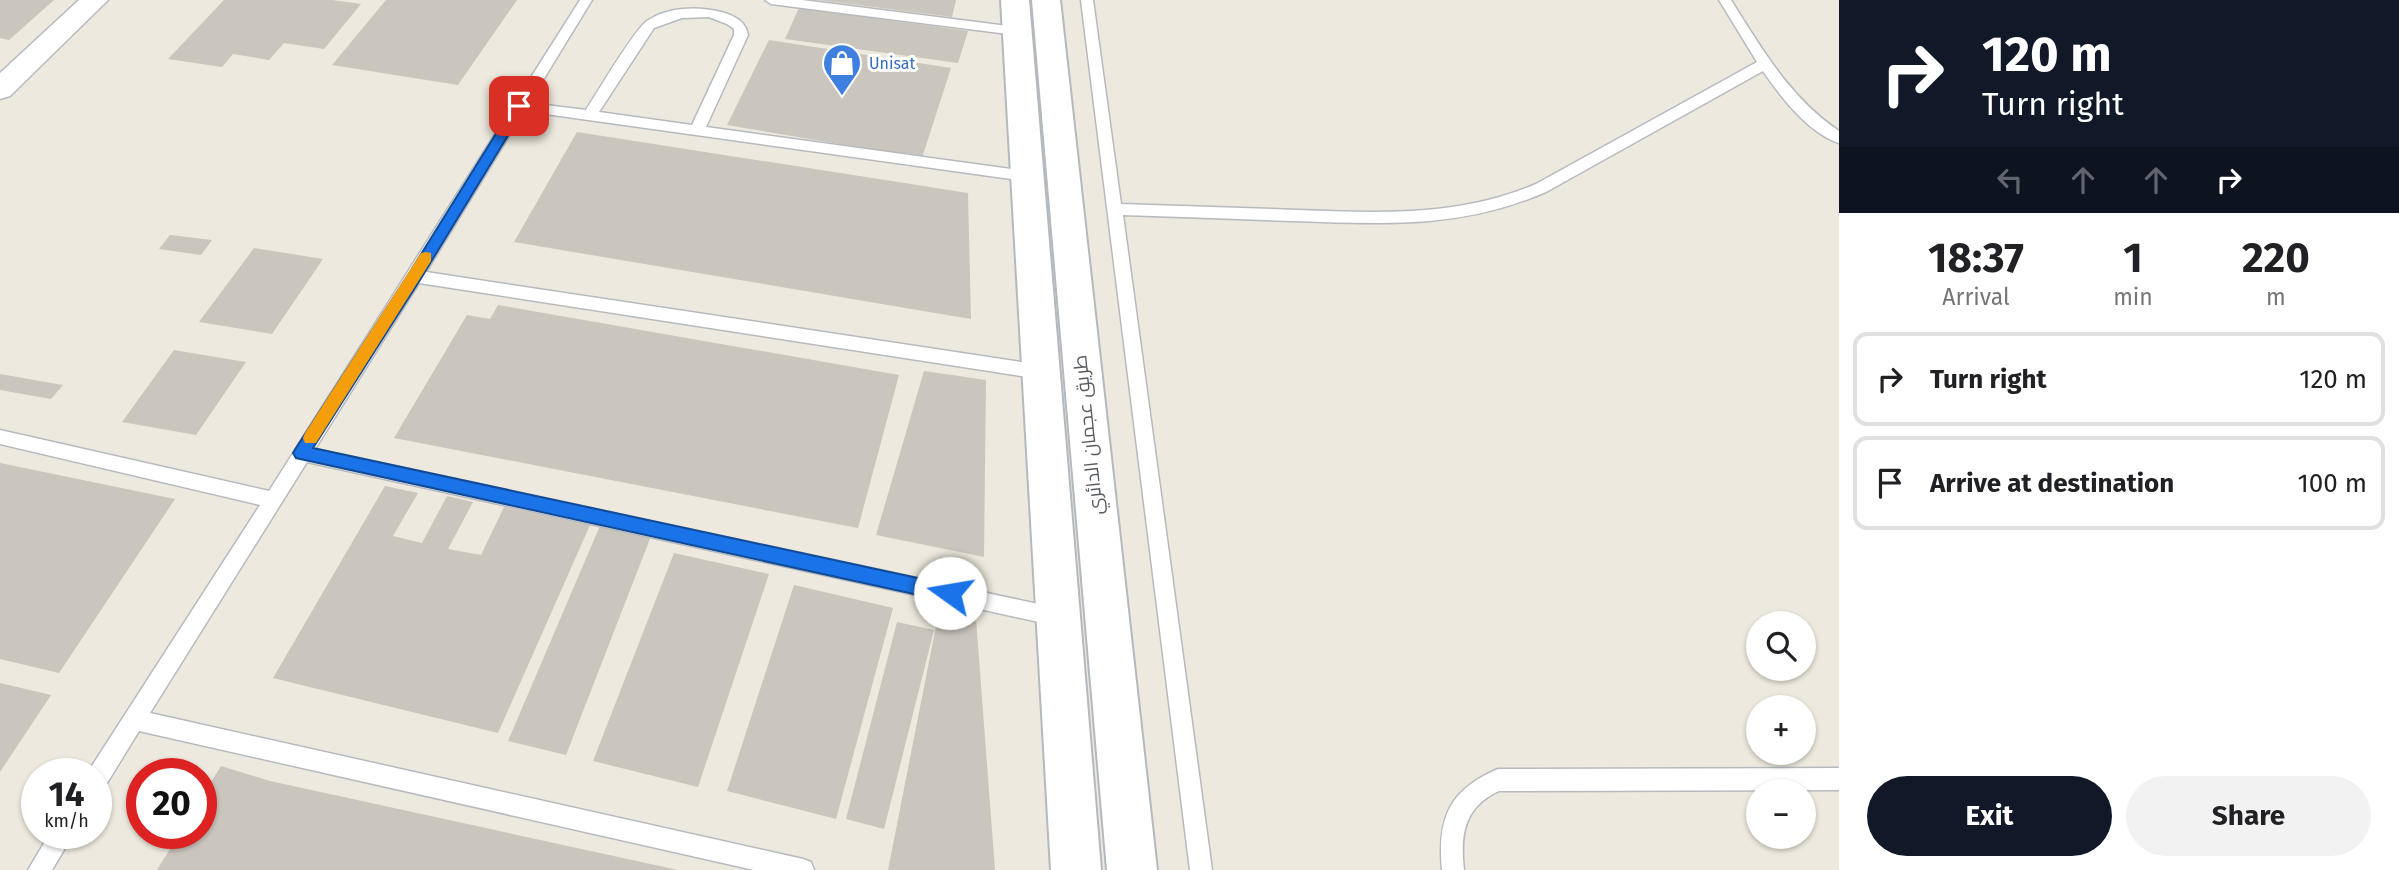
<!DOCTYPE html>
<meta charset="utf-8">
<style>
:root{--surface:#fff;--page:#f2f2f2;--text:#202124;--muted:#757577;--line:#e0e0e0;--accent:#111827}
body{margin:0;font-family:"Fira Sans",Cairo,sans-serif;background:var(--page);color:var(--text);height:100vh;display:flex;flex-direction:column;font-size:26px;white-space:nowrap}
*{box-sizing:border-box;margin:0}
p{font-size:23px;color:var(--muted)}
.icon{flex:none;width:38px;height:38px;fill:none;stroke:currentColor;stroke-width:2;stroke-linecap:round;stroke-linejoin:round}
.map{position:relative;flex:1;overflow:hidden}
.panel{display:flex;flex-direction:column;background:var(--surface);width:560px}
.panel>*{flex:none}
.top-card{background:#111827;color:#fff;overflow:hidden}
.tools{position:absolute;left:1746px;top:611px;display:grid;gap:14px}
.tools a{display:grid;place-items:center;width:70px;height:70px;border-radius:50%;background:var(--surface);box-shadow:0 2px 5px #0004;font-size:35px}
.speed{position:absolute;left:21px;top:758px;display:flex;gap:14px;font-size:35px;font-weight:700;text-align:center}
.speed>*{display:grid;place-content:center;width:91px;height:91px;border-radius:50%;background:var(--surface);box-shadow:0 2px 5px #0004;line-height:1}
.speed small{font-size:18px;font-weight:400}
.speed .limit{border:10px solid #d22;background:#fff;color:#111}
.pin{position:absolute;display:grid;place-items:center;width:60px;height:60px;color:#fff;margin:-30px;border-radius:14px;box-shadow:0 4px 10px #0006}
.me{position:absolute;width:77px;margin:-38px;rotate:283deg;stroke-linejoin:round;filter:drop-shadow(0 0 5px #0008)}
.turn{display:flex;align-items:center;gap:24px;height:147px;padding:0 28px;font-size:32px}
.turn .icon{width:91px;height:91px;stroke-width:2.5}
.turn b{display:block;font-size:49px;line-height:60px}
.lanes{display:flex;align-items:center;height:66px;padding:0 28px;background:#0003;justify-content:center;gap:35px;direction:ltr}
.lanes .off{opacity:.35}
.eta{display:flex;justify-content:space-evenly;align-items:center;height:119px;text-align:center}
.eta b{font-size:42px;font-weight:700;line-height:49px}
.primary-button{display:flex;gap:14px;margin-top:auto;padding:14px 28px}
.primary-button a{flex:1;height:80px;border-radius:42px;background:var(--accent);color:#fff;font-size:28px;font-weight:700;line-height:80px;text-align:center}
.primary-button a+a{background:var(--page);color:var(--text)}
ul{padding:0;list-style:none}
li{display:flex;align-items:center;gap:21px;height:94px;margin:0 14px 10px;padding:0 14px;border:4px solid var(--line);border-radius:14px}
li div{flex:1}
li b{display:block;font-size:26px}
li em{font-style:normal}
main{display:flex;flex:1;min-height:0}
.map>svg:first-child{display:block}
.building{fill:#cac5bd}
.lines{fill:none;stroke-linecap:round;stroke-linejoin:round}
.service-casing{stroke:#b6babf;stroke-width:3}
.minor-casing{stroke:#b6babf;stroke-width:3}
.secondary-casing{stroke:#b4b9bf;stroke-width:4}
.service{fill:#fff;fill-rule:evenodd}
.minor{fill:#fff;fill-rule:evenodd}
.secondary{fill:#fff;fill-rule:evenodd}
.route{fill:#1a73e8;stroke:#114b97;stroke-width:2}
.slow{fill:#f59e0b}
.labels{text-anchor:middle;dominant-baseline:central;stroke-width:6;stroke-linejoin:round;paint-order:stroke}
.far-shop-label{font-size:16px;fill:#366cbe;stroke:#fff;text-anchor:start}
.street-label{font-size:19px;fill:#575c61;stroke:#fff}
</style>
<main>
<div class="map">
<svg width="1839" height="870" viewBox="0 0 1839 870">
<rect width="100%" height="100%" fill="#ede9de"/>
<!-- building -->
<g class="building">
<path d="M0,0H54L9,40L0,38Z"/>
<path d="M224,0H332L361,4L324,49L284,43L269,60L233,54L222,67L168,59Z"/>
<path d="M386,0H517L458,85L332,65Z"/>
<path d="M818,0H956L952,17Z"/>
<path d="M799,8L968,31L958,63L785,39Z"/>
<path d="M769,40L951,68L922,158L727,125Z"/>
<path d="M577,132L968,193L971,319L514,242Z"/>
<path d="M170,235L212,240L201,255L159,249Z"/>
<path d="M254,248L323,259L272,334L199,322Z"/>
<path d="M498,305L899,375L858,528L394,438L467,315L490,319Z"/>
<path d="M174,350L246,362L196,435L122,422Z"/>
<path d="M924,371L986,380L984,557L876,535Z"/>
<path d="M0,374L63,385L51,399L0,390Z"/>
<path d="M0,463L175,499L59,673L0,659Z"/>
<path d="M385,486L418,493L393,536L422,543L447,496L473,502L448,549L481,555L504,507L590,525L498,733L273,678Z"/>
<path d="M602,521L653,531L566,755L508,741Z"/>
<path d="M674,553L769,574L698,787L593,761Z"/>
<path d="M794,585L893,608L836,819L727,791Z"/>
<path d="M939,611L976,619L995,870H888Z"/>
<path d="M897,622L934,630L884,829L846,819Z"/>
<path d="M0,683L51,695L0,772Z"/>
<path d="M221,766L270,781L678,870H157L180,833H201V798Z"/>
</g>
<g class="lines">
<defs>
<g id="service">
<path d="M580,0H592L529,103L586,110C597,93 634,30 647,21C667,7 698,6 721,12C733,15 746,21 748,35L706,127L1026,171L1033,176L1026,181L524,111L426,272L1041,365L1047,367L1049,372L1047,377L1041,379L419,283L315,449L1057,608L1064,610L1067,617L1064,624L1057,626L307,462L150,713L803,859L811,862L814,870H754L139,731L104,788L96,791V774L88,772L260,505L0,444V430L269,491ZM709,17L727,24L734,29V35L692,125L599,112L654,28L682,18Z"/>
<path d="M765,0H802L1016,27L1023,31L1016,35L771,4Z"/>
<path d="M1081,0H1093L1121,204C1180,206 1239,208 1298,210C1381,213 1458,217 1536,184L1757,62L1719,0H1731C1762,49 1790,98 1839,131V143C1808,133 1780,96 1763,71L1546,192C1461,229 1384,224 1294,221C1237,219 1180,217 1123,215L1212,870H1190Z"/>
<path d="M1839,768V790L1499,791C1464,807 1460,835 1464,870H1442C1437,818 1449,790 1498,769Z"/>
<path d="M50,833H74L52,870H28Z"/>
</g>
<path id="minor" d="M79,0H108L10,96L0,99V73Z"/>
<g id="secondary">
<path d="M1001,0H1029L1101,870H1051Z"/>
<path d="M1032,0H1060L1157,870H1107Z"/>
</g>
</defs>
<!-- service casing -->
<use href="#service" class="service-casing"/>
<!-- minor casing -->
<use href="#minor" class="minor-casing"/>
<!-- secondary casing -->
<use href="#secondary" class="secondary-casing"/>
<!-- service -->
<use href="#service" class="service"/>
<!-- minor -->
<use href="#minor" class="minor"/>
<!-- secondary -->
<use href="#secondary" class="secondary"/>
</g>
<!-- route -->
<path class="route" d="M519,101L526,106L420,280L313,448L950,585L956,588L959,593L956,599L950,602L296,458L293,453L296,448L410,272L515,103Z"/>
<!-- slow -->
<path class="slow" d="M426,252L431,253V261L316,443H305L303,438L305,433L421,253Z"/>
<!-- icons -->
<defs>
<symbol id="shop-pin" viewBox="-11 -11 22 30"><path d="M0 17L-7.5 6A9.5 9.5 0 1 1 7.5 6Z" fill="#3f7fe0" stroke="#fff"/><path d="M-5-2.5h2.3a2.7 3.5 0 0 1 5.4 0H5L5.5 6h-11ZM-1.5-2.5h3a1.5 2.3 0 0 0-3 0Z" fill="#fff"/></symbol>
</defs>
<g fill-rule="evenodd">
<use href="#shop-pin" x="820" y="41" width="44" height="60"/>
</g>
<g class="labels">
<!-- far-shop labels -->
<g class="far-shop-label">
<text x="869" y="63">Unisat</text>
</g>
<!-- street labels -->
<g class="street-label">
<text transform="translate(1088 435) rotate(-96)">طريق عجمان الدائري</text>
</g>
</g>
</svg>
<div class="tools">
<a><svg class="icon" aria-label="search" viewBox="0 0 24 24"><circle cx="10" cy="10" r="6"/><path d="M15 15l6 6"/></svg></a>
<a>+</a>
<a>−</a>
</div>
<div class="speed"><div>14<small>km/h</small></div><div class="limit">20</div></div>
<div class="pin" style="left:519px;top:106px;background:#d93025"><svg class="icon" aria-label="arrive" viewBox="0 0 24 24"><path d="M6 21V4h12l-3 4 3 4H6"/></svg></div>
<svg class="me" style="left:950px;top:593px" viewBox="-20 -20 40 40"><circle r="19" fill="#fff"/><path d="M0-13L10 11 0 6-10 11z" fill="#1a73e8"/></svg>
</div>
<section class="panel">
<div class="top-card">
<div class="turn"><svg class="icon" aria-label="right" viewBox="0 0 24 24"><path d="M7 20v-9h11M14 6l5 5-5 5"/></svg><div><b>120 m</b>Turn right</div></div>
<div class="lanes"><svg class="icon off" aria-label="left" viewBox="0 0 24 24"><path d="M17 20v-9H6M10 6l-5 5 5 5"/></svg><svg class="icon off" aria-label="ahead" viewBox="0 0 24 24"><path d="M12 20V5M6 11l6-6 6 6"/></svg><svg class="icon off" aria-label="ahead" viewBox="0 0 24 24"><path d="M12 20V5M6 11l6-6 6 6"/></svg><svg class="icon" aria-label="right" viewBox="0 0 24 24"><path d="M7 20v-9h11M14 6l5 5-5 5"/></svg></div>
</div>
<div class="eta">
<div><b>18:37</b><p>Arrival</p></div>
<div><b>1</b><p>min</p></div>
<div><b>220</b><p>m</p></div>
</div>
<ul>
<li><svg class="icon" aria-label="right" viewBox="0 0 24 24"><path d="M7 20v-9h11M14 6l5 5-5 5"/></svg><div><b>Turn right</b></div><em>120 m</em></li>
<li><svg class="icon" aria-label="arrive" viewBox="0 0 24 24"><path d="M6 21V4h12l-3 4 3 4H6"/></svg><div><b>Arrive at destination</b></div><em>100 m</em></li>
</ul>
<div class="primary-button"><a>Exit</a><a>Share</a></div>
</section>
</main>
